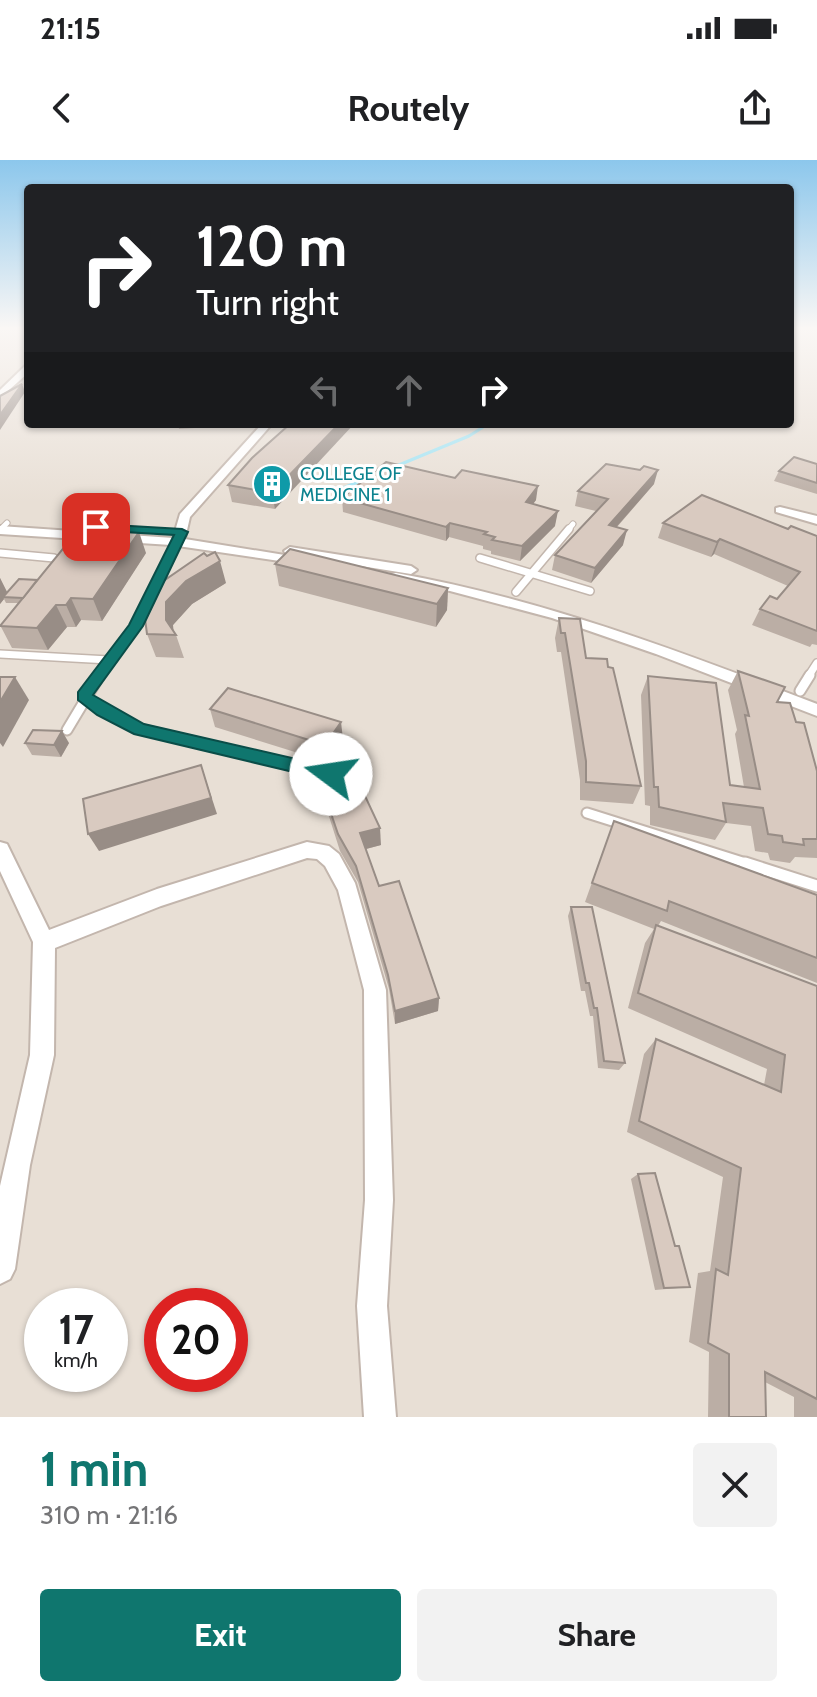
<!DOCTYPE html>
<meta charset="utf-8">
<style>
:root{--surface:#fff;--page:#f2f2f2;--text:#202124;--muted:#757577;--accent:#0f766e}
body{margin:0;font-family:Cabin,sans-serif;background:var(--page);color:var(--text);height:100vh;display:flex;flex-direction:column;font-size:30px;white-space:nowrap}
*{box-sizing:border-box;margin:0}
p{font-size:26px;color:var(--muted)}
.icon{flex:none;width:44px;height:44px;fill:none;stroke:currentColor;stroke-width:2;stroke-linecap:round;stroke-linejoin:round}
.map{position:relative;height:1257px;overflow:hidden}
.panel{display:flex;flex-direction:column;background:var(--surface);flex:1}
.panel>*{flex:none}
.guide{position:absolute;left:24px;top:24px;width:770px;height:244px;border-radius:8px;box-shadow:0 2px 6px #0004;background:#202124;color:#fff;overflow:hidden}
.speed{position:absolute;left:24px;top:1128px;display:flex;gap:16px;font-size:40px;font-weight:700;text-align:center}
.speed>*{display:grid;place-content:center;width:104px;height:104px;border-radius:50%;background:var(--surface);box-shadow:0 2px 6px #0004;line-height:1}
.speed small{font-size:20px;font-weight:400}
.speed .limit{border:12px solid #d22;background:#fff;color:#111}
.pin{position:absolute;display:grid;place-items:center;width:68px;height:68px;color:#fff;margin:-34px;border-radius:16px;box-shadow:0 4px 12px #0006}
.me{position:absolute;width:88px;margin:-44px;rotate:284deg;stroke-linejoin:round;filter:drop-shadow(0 0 6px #0008)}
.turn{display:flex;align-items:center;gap:28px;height:168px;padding:0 40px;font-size:36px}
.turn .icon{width:104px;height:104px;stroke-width:2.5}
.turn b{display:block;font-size:56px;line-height:68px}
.lanes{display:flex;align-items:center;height:76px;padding:0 40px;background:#0003;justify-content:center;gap:40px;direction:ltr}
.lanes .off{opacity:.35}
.round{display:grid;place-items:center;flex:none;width:84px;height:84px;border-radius:8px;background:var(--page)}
.overview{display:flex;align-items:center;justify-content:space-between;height:136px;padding:0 40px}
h1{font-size:48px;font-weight:800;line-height:60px;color:var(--accent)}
.primary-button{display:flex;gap:16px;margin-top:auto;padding:16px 40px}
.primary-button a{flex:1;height:92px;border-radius:8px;background:var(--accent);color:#fff;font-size:32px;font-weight:800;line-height:92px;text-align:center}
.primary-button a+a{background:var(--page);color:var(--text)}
.status{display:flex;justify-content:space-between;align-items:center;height:56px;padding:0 40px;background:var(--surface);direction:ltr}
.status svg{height:22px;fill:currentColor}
header{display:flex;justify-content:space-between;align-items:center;height:104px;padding:0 40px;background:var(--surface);font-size:36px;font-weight:800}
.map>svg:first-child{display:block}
.residential{fill:#e8dfd5;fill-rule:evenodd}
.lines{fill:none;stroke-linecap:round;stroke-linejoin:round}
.stream{stroke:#a2e3f3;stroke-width:3}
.lane-far3-casing{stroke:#c3b6ad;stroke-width:7}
.lane-far2-casing{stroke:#c3b6ad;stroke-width:10}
.lane-far1-casing{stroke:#c3b6ad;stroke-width:13}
.lane-casing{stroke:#c3b6ad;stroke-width:15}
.street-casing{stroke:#c3b6ad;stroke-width:4}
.lane-far3{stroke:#fff;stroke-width:5}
.lane-far2{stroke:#fff;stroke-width:7}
.lane-far1{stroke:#fff;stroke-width:9}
.lane{stroke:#fff;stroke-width:11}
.street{fill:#fff;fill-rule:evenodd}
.wall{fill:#bbaea5}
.shaded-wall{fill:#988d86}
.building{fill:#d9cac0;stroke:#988d86;stroke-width:2}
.route{fill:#0f766e;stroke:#0a4d48;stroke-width:2}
.labels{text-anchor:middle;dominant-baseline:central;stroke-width:6;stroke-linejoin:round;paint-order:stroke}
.far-culture-label{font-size:18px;fill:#0d838f;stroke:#fff;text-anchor:start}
</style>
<div class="status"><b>21:15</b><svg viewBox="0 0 49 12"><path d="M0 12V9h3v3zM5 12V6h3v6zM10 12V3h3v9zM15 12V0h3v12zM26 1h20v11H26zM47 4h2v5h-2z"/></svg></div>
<header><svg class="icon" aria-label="back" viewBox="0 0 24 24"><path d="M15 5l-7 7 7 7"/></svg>Routely<svg class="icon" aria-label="share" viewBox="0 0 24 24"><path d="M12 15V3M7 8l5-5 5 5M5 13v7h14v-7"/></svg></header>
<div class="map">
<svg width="817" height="1257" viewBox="0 0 817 1257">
<rect width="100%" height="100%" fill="#f4eee8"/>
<!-- residential -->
<path class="residential" d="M0,167H28V264H790V167H817V1257H0ZM42,1146H110V1214H42ZM162,1146H230V1214H162Z"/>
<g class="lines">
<!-- stream -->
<g class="stream">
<path d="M394,307L469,276L488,264"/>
<path d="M341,329L370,317"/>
</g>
<defs>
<g id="lane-far3">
<path d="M0,370L7,363"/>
<path d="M567,371L573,364"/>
</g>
<g id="lane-far2">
<path d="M0,393L54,398L63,403"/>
<path d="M480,398L590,431"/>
<path d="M516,432L569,369"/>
<path d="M0,494L109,500"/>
<path d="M98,517L142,456L178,382"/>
<path d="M808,517L817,503"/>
</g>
<g id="lane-far1">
<path d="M800,531L810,515"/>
<path d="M84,536L103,551L140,569L331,614"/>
<path d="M67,570L100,515"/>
<path d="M587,653L752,705"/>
</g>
<path id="lane" d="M745,703L817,726"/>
<g id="street">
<path d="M25,206H28V213L0,238V230Z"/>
<path d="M262,264H272L190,357L185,379L303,398L309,402L307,405L171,385L0,374V366L173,378L180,354Z"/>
<path d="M780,347L817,356V364L776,352V348Z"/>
<path d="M290,387L411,406L417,410L411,414L286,394L284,391Z"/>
<path d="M396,413C542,439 679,491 817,544V556L656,494L552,458L450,431L391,420V414Z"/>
<path d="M0,682L7,684L49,770L157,729L307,682L329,686L339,694L355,723L386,830L393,1040L387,1146L396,1257H364L357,1146L365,1040L364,830L338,730L325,706L317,699L307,698L161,746L55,788L54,895L30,1005L15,1109L10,1119L0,1124V1026L30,895L33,782L0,711Z"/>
</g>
</defs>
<!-- lane-far3 casing -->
<use href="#lane-far3" class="lane-far3-casing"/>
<!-- lane-far2 casing -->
<use href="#lane-far2" class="lane-far2-casing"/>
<!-- lane-far1 casing -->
<use href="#lane-far1" class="lane-far1-casing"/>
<!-- lane casing -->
<use href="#lane" class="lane-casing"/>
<!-- street casing -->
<use href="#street" class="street-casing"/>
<!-- lane-far3 -->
<use href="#lane-far3" class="lane-far3"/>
<!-- lane-far2 -->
<use href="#lane-far2" class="lane-far2"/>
<!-- lane-far1 -->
<use href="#lane-far1" class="lane-far1"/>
<!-- lane -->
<use href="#lane" class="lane"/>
<!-- street -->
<use href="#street" class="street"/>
</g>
<!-- wall -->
<g class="wall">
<path d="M43,264H117L44,267Z"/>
<path d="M178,264H196L195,268L179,269Z"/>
<path d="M290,264L275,349L232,342L228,325Z"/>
<path d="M817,304V334L774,321L779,311Z"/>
<path d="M654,324L617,367L623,385L591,423L552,410L555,395L596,351L575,346L578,331Z"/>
<path d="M342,338L536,340L533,344L555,366L520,401L491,394V391L483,389V386L449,377L446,381L343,352Z"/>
<path d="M663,363L788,369L817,376V485L812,484L810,487L752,465L760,449L777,439L788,426L714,394L711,397L658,378Z"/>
<path d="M146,393L102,461L81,460L76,467H67L48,490L12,488L0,465L18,443H6L4,439L0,444V418L7,432L37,420Z"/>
<path d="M275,404L448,428L447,450L436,467L279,426Z"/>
<path d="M226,423L192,444L173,465V470L176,475L184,498L156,497L147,474L144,451Z"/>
<path d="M559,458L586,498L641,626L633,644L580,640V620L561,492H557L555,478Z"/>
<path d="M738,511L777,542L796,562L817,611V698L795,697L790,703L770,700L768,693L755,691L751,666L726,663L715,680L650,665V646L645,645L641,535L648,516L730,625L744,627L735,574L737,570L728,530Z"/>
<path d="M210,549L343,579L327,602L215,567Z"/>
<path d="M25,583H69L61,597L32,595Z"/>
<path d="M323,630L381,685L366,689L379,726L439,838L438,851L395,864L389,829L358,722L340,691L326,647Z"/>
<path d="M614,661L817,735V823L661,761L658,766L817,826V1257H794V1237L765,1222L766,1257H708L709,1192L689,1182L698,1113L710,1111L723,1017L627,972L644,894L656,879L764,925L767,909L628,848L645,783L654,769L585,742Z"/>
<path d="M571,747L625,903L619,910L598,908L593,856H590L585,831H581L568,756Z"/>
<path d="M638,1014L690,1127L655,1130L631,1019Z"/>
</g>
<!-- shaded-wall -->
<g class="shaded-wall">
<path d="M22,224L25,232L0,270V255Z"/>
<path d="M339,264H354L275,349L272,333Z"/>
<path d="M658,310L654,324L605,380L609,365Z"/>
<path d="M538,326L536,340L524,356L526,342Z"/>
<path d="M558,351L555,366L520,401L522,386Z"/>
<path d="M450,363L449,377L446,381V367Z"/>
<path d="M627,370L623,385L591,423L595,408Z"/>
<path d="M139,372L146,393L102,461L93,439Z"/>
<path d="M720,379L714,394L711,397L717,382Z"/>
<path d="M220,401L226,423L192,444L173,465L174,475L166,460V442L186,421Z"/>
<path d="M0,418L8,434L3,437L4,439L0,444Z"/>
<path d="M448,428L447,450L436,467L437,444Z"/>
<path d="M71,438L81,460L76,467L66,445Z"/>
<path d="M56,445L67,467L48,490L37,468Z"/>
<path d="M15,517L29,540L3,587L0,583V542Z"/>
<path d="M341,562L343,579L327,602L325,585Z"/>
<path d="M62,571L69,583L61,597L54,585Z"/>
<path d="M201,605L217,654L99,691L88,674Z"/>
<path d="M380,668L381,685L362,690L360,673Z"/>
<path d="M439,838L438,851L395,864V851Z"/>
</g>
<!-- building -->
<g class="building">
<path d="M22,224L0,255V236Z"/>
<path d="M290,264H339L272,333L228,325L252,298Z"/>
<path d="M794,297L817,304V323L779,311Z"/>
<path d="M386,302L455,318L462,310L538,326L526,342L558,351L522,386L492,380L495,377L484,374L487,372L450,363L446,367L342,338Z"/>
<path d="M606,304L640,310L644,306L658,310L609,365L627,370L595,408L555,395L608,339L578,331Z"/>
<path d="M702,335L788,369L791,366L817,376V471L760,449L770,436L777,439L800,412L720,379L717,382L663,363Z"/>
<path d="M79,369L139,372L93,439L71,438L66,445H56L37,468L0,466Z"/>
<path d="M290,389L448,428L437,444L275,404Z"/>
<path d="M215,392L220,401L186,421L166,442V460L176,475L147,474L144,451L152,429L204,393L207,396Z"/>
<path d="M19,419L37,420L23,438L3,437Z"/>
<path d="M559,458L580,459L586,498L607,499L608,507L613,508L641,626L586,622V601L565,473H561Z"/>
<path d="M738,511L785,527L777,542L790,543L796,562L804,563L817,611V679H803L804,685L783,682L782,676L768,674L763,648L723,643L726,662L659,647L658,627H654L648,516L716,523L730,625L760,629L745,555L749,556Z"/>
<path d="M0,517H15L0,542Z"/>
<path d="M228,528L341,562L325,585L210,549Z"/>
<path d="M33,570L62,571L54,585L25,583Z"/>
<path d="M201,605L211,638L88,674L83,639Z"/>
<path d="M358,621L380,668L360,673L379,726L399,721L439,838L395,851L388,815L356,706L338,674L323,630Z"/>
<path d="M614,661L817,735V798L669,741L667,751L592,723Z"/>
<path d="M571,747H592L625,903L604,901L597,848H594L589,823H586Z"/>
<path d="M656,765L817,826V1239L765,1212L766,1257H729V1194L708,1183L716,1109L728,1115L741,1008L639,961L656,879L781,932L785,895L638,833Z"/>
<path d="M655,1013L675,1086H679L690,1127L664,1128L638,1014Z"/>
</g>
<!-- sky -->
<linearGradient id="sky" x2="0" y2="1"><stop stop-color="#8cc7ec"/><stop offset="0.49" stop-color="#faf7f5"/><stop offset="1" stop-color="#faf7f5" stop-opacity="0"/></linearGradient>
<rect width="817" height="343" fill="url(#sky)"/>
<!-- route -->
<path class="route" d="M96,364L182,369L188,372L143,466L93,535L144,564L331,607L340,614L337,619L331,621L134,574L97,555L78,540V532L129,465L174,375L91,370L90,367Z"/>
<!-- icons -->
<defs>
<symbol id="building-disc" viewBox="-11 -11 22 22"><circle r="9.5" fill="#0f9aa8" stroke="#fff"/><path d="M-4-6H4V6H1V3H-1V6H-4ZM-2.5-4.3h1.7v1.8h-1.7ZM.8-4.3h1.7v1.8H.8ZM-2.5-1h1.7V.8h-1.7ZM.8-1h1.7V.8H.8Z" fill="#fff"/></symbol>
</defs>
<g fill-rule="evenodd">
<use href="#building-disc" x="250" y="302" width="44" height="44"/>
</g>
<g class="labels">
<!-- far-culture labels -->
<g class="far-culture-label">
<text x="300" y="314">COLLEGE OF<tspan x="300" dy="21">MEDICINE 1</tspan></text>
</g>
</g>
</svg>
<div class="speed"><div>17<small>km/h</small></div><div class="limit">20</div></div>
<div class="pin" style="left:96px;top:367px;background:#d93025"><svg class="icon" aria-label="arrive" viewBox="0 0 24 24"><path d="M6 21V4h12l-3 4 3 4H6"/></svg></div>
<svg class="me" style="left:331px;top:614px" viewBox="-20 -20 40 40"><circle r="19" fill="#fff"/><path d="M0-13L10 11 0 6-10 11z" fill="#0f766e"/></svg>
<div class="guide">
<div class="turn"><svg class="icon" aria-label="right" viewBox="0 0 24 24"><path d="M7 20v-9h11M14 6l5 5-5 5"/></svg><div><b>120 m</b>Turn right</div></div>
<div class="lanes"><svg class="icon off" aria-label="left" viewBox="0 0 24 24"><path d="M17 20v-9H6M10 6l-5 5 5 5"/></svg><svg class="icon off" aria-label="ahead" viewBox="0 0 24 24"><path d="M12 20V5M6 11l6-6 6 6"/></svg><svg class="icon" aria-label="right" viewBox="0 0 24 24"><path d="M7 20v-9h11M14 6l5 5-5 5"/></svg></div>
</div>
</div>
<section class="panel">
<div class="overview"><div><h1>1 min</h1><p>310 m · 21:16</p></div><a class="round"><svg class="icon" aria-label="close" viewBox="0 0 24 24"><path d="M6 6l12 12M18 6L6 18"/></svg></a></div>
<div class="primary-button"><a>Exit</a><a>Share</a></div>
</section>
